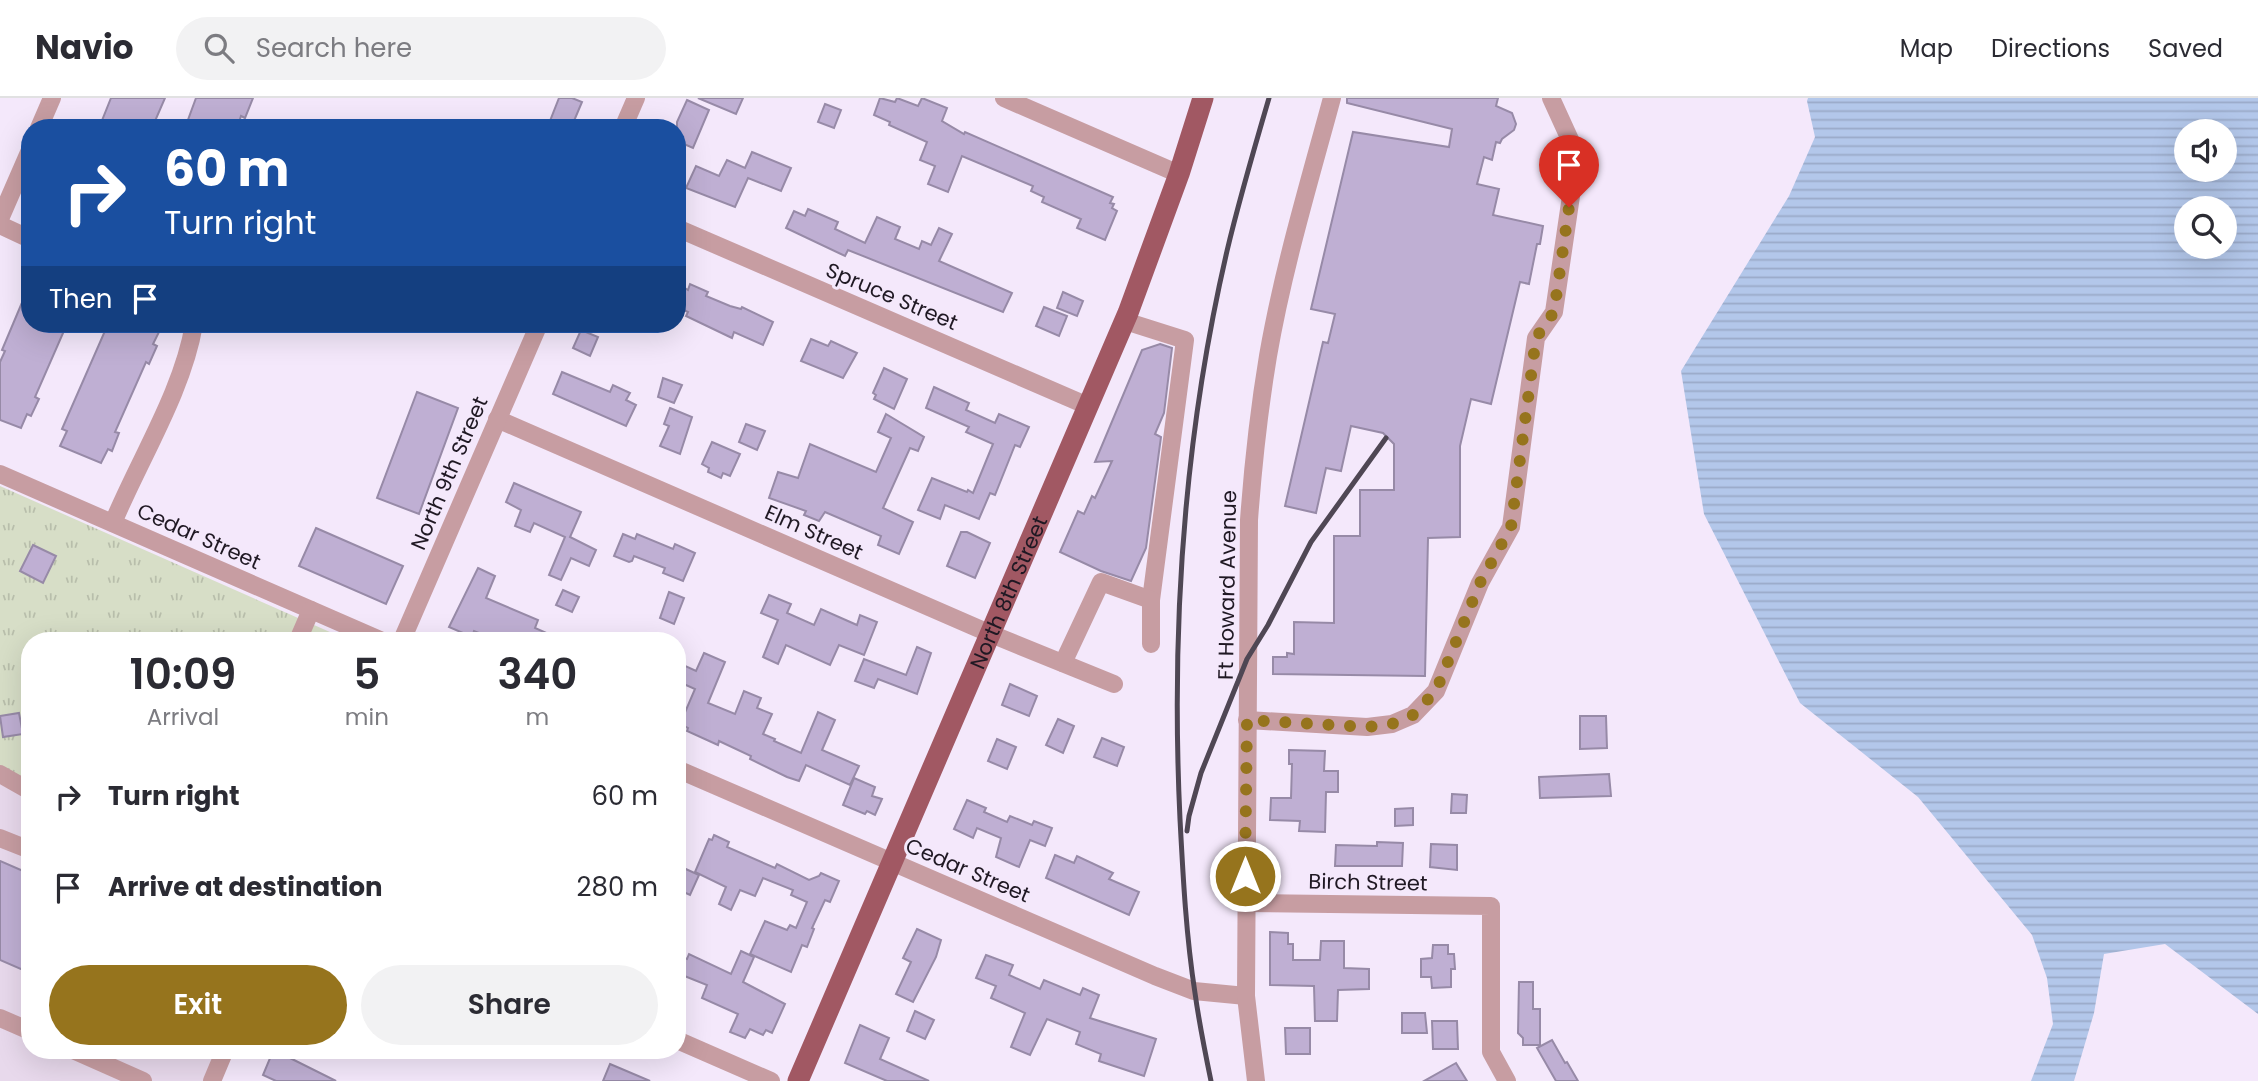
<!DOCTYPE html>
<style>
:root{--surface:#fff;--page:#f2f2f3;--text:#2b2b33;--muted:#7c7c81;--line:#e1e1e2;--accent:#96741d}
body{margin:0;font-family:Poppins,sans-serif;background:var(--page);color:var(--text);height:100vh;display:flex;flex-direction:column;font-size:26px;white-space:nowrap}
*{box-sizing:border-box;margin:0}
p{font-size:23px;color:var(--muted)}
.icon{flex:none;width:38px;height:38px;fill:none;stroke:currentColor;stroke-width:2;stroke-linecap:round;stroke-linejoin:round}
.map{position:relative;flex:1;overflow:hidden}
.panel{position:absolute;left:21px;top:534px;width:665px;height:427px;display:flex;flex-direction:column;background:var(--surface);border-radius:28px;box-shadow:0 7px 28px #0002}
.panel>*{flex:none}
.banner{position:absolute;left:21px;top:21px;width:665px;height:214px;border-radius:28px;box-shadow:0 7px 28px #0002;background:#1a4fa0;color:#fff;overflow:hidden}
.fabs{position:absolute;left:2174px;top:21px;display:grid;gap:14px}
.fabs a{display:grid;place-items:center;width:63px;height:63px;border-radius:50%;background:var(--surface);box-shadow:0 7px 28px #0002;font-size:35px}
.pin{position:absolute;display:grid;place-items:center;width:60px;height:60px;color:#fff;margin:-72px -30px;border-radius:50% 50% 50% 0;rotate:-45deg;box-shadow:0 0 7px #0007}
.pin .icon{rotate:45deg}
.me{position:absolute;width:77px;margin:-38px;rotate:0deg;stroke-linejoin:round;filter:drop-shadow(0 0 5px #0008)}
.turn{display:flex;align-items:center;gap:24px;height:147px;padding:0 28px;font-size:32px}
.turn .icon{width:91px;height:91px;stroke-width:2.5}
.turn b{display:block;font-size:49px;line-height:60px}
.then{display:flex;align-items:center;height:66px;padding:0 28px;background:#0003;gap:14px;font-size:26px}
.eta{display:flex;justify-content:space-evenly;align-items:center;height:119px;text-align:center}
.eta b{font-size:42px;font-weight:600;line-height:49px}
.button{display:flex;gap:14px;margin-top:auto;padding:14px 28px}
.button a{flex:1;height:80px;border-radius:42px;background:var(--accent);color:#fff;font-size:28px;font-weight:600;line-height:80px;text-align:center}
.button a+a{background:var(--page);color:var(--text)}
ul{padding:0;list-style:none}
li{display:flex;align-items:center;gap:21px;height:91px;padding:0 28px}
li div{flex:1}
li b{display:block;font-size:26px}
li em{font-style:normal}
header{display:flex;align-items:center;gap:42px;box-sizing:border-box;height:98px;padding:0 35px;background:var(--surface);border-bottom:2px solid var(--line)}
header strong{font-size:33px}
nav{display:flex;gap:38px;margin-inline-start:auto;font-size:24px}
.search{width:490px;height:63px;background:var(--page);display:flex;align-items:center;gap:18px;box-sizing:border-box;padding:0 24px;border-radius:38px;color:var(--muted);font-size:26px}
.map>svg:first-child{display:block}
.commercial{fill:#e8d9ec}
.park{fill:url(#park-tufts)}
.water{fill:url(#water-rules);fill-rule:evenodd}
.building{fill:#bfafd3;stroke:#978aa7;stroke-width:2}
.lines{fill:none;stroke-linecap:round;stroke-linejoin:round}
.minor{stroke:#c79da2;stroke-width:18}
.major{stroke:#a15863;stroke-width:21}
.rail{stroke:#4f4754;stroke-width:5}
.route{stroke:#96741d;stroke-width:12;stroke-dasharray:0 21.6}
.labels{text-anchor:middle;dominant-baseline:central;stroke-width:6;stroke-linejoin:round;paint-order:stroke}
.street-label{font-size:21px;fill:#1f1823;stroke:#f4e8fb}
</style>
<header>
<strong>Navio</strong>
<div class="search"><svg class="icon" aria-label="search" viewBox="0 0 24 24"><circle cx="10" cy="10" r="6"/><path d="M15 15l6 6"/></svg>Search here</div>
<nav><a>Map</a><a>Directions</a><a>Saved</a></nav>
</header>
<div class="map">
<svg width="2258" height="983" viewBox="0 0 2258 983">
<defs>
<pattern id="park-tufts" width="24" height="20" patternUnits="userSpaceOnUse" patternTransform="scale(1.75)"><rect width="24" height="20" fill="#d7dec7"/><path d="M3 7l-1-3M5 7V3M7 7l1-3M15 17l-1-3M17 17v-4M19 17l1-3" fill="none" stroke="#b8beab"/></pattern>
<pattern id="water-rules" width="6" height="5" patternUnits="userSpaceOnUse" patternTransform="scale(1.75)"><rect width="6" height="5" fill="#b3c7ea"/><path d="M0 2.5h6" fill="none" stroke="#9aaac8"/></pattern>
</defs>
<rect width="100%" height="100%" fill="#f4e8fb"/>
<!-- commercial -->
<path class="commercial" d="M0,680L30,694V952H225L212,983H0Z"/>
<!-- park -->
<path class="park" d="M0,388L348,542H30V694L0,680Z"/>
<!-- water -->
<path class="water" d="M1808,0H2258V916L2165,846L2104,856L2094,915L2074,983H2031L2053,926L2047,880L2032,837L1918,699L1800,605L1704,416L1681,273L1789,98L1815,39L1807,3ZM2186,33H2224V72H2186ZM2186,110H2224V149H2186Z"/>
<!-- building -->
<g class="building">
<path d="M111,0H165L152,30H99Z"/>
<path d="M196,0H253L245,20L241,18L237,30H185Z"/>
<path d="M559,0H572L582,4L571,30H551L553,24L550,23Z"/>
<path d="M698,0H743L736,16Z"/>
<path d="M880,0L895,4L897,0L918,8L922,0L947,10L942,23L964,36L965,34L1113,99L1110,105L1114,106L1112,110L1117,113L1105,142L1077,130L1081,121L1042,104L1044,99L1031,93L1033,88L962,58L948,94L928,86L935,68L920,62L927,44L889,27L890,24L874,17Z"/>
<path d="M1347,0H1498L1496,8L1512,15L1516,26L1514,32L1502,41L1500,45L1496,44L1492,62L1484,59L1477,86L1499,91L1493,117L1543,128L1540,146H1537L1529,186L1520,184L1491,306L1471,301L1460,348V439L1428,440L1425,578L1273,576V559H1287V555L1294,556V524L1334,525V438H1360V392H1394V346L1383,335L1351,328L1341,373L1326,370L1316,415L1285,408L1323,244L1328,245L1335,216L1311,211L1353,34L1449,49L1452,31L1347,5Z"/>
<path d="M687,2L709,12L693,50L677,43V24Z"/>
<path d="M825,6L841,12L834,30L818,24Z"/>
<path d="M752,54L791,70L781,93L748,80L735,109L686,90L696,68L719,78L727,62L745,70Z"/>
<path d="M808,111L838,124L835,131L865,145L877,119L900,129L895,141L919,151L922,143L931,147L939,130L952,136L939,163L1012,195L1003,214L848,152L845,158L786,130L794,113L805,118Z"/>
<path d="M677,185L688,192L690,186L708,194L706,198L730,208L741,211L742,209L773,224L763,247L734,234L732,240L686,218L688,214L677,209Z"/>
<path d="M29,188L30,226H67L35,299L39,301L31,318L27,316L21,330L0,322V264L5,253L2,252Z"/>
<path d="M1063,194L1083,203L1077,218L1057,210Z"/>
<path d="M1044,209L1067,218L1059,238L1036,228Z"/>
<path d="M108,226H156L154,229L160,232L153,246L157,248L149,266L146,264L115,334L119,335L112,353L108,351L101,365L60,348L67,333L62,331Z"/>
<path d="M581,232L598,239L590,258L573,250Z"/>
<path d="M811,241L828,248L831,243L857,255L843,280L801,263Z"/>
<path d="M1160,246L1172,250L1164,315L1155,336L1161,339L1146,450L1131,483L1101,473L1060,454L1078,413L1084,416L1092,398L1095,400L1112,363L1095,364L1142,252Z"/>
<path d="M884,270L907,281L894,311L874,301L876,297L873,295Z"/>
<path d="M562,274L610,294L613,287L630,295L626,302L636,307L626,328L553,296Z"/>
<path d="M663,280L682,287L674,305L658,299Z"/>
<path d="M934,289L969,305L966,312L995,325L999,316L1029,329L1020,349L1015,347L995,397L990,395L979,421L945,407L940,421L918,412L932,380L967,394L968,392L973,395L993,346L966,334L969,329L926,310Z"/>
<path d="M417,294L458,310L419,416L377,400Z"/>
<path d="M670,310L692,319L680,356L660,348L669,328L664,326Z"/>
<path d="M886,316L924,339L918,353L910,350L883,410L913,424L899,456L878,447L881,438L825,414L819,423L804,417L806,413L769,400L778,374L798,380L810,346L876,374L891,340L878,334Z"/>
<path d="M746,326L765,333L757,352L739,344Z"/>
<path d="M712,344L740,356L730,378L723,375L721,380L708,374L709,370L702,366Z"/>
<path d="M514,385L581,414L570,439L596,452L589,468L571,460L561,482L549,477L565,439L534,425L530,434L515,428L521,412L506,404Z"/>
<path d="M316,430L403,468L386,506L299,468Z"/>
<path d="M961,434H967L990,445L975,480L947,468Z"/>
<path d="M623,436L635,441L637,436L673,451L675,446L695,455L683,483L663,475L665,470L634,458L632,463L629,464L614,458Z"/>
<path d="M33,447L56,458L43,485L20,473Z"/>
<path d="M478,470L495,478L486,500L538,522L535,530L562,542H497L474,533L472,539L449,529Z"/>
<path d="M563,492L579,499L572,514L556,507Z"/>
<path d="M669,494L684,500L674,526L660,520Z"/>
<path d="M769,497L791,506L787,515L814,527L821,511L857,527L860,517L877,524L864,557L839,547L830,567L786,547L778,566L763,559L778,522L761,515Z"/>
<path d="M917,549L931,555L917,596L878,581L874,590L855,583L864,561L906,577Z"/>
<path d="M704,555L725,564L708,605L735,616L744,593L761,600L757,610L772,616L763,636L775,641L774,643L801,655L818,614L835,622L822,652L859,668L850,687L806,667L799,683L787,679L750,661L751,658L719,643L718,647L687,633L688,630L680,626L695,591L677,583V574L681,566L696,573Z"/>
<path d="M1010,586L1037,598L1029,618L1002,607Z"/>
<path d="M19,615L23,636L3,639L0,618Z"/>
<path d="M1580,618H1606L1607,650L1580,651Z"/>
<path d="M1058,621L1074,628L1063,655L1046,647Z"/>
<path d="M1102,640L1124,649L1117,668L1094,659Z"/>
<path d="M997,641L1016,649L1007,671L988,663Z"/>
<path d="M1289,652L1325,653L1324,673H1338V694H1326L1325,734L1299,733L1300,723L1270,722L1271,700H1291L1292,666H1289Z"/>
<path d="M1609,676L1611,698L1540,700L1539,679Z"/>
<path d="M854,680L875,689L872,698L882,701L875,717L867,713L865,716L843,707Z"/>
<path d="M1452,696L1467,697L1466,715H1451Z"/>
<path d="M967,702L986,710L984,714L1007,724L1010,718L1032,727L1034,723L1052,730L1045,748L1030,742L1019,769L996,759L1001,740L977,730L973,740L954,731Z"/>
<path d="M1413,710V727L1395,728V711Z"/>
<path d="M714,737L729,744L727,749L775,770L777,766L809,782L819,778L821,775L839,783L830,804L825,802L812,830L814,831L807,849L802,847L791,874L750,856L765,823L787,832L790,827L796,830L807,804L791,797L793,792L763,780L755,798L740,792L731,812L719,806L726,789L695,774L709,741L712,742Z"/>
<path d="M1377,744L1403,745L1402,768H1335L1336,747L1377,748Z"/>
<path d="M1431,746L1457,747V772L1430,769Z"/>
<path d="M1055,757L1074,765L1077,758L1113,775L1109,781L1139,794L1129,817L1046,780Z"/>
<path d="M0,763L30,776V875L0,862Z"/>
<path d="M677,767L699,777L690,797L677,791Z"/>
<path d="M917,831L941,842L936,859L913,904L896,896L911,864L903,860Z"/>
<path d="M1270,834L1288,835V846H1293V862H1320L1321,843H1344V870L1369,871V891L1338,892L1337,923H1315L1314,888L1270,887Z"/>
<path d="M1433,847H1448V856H1454L1455,871H1451V889L1432,890L1431,879H1421V861L1432,860Z"/>
<path d="M741,853L754,859L743,884L785,906L772,935L766,932L763,937L750,931L745,940L730,934L738,916L702,900L707,887L677,875V857L687,861L689,856L731,876Z"/>
<path d="M986,857L1013,867L1009,877L1040,891L1044,882L1080,897L1083,890L1099,897L1090,920L1156,941L1144,978L1099,963L1101,956L1076,946L1080,934L1047,921L1030,957L1011,949L1025,915L991,900L996,888L976,880Z"/>
<path d="M1519,884H1533V911H1540V947H1523V940L1518,935Z"/>
<path d="M915,913L934,922L925,941L907,933Z"/>
<path d="M1402,915H1425L1427,935H1402Z"/>
<path d="M1432,923H1457L1458,951H1433Z"/>
<path d="M860,927L889,940L880,961L929,983H887L845,965Z"/>
<path d="M1285,930H1310V956H1286Z"/>
<path d="M1552,942L1565,965L1567,964L1578,983H1556L1537,950Z"/>
<path d="M273,953L290,960L336,983H276L263,977Z"/>
<path d="M1456,965L1467,983H1424Z"/>
<path d="M610,966L650,983H603Z"/>
</g>
<g class="lines">
<!-- minor -->
<g class="minor">
<path d="M1004,0L1179,76"/>
<path d="M39,30L52,0"/>
<path d="M623,30L636,0"/>
<path d="M0,121L30,52"/>
<path d="M0,127L30,141"/>
<path d="M677,130L1088,308"/>
<path d="M1125,223L1185,242L1151,502"/>
<path d="M497,321L991,536L1114,586"/>
<path d="M0,376L380,542"/>
<path d="M113,425C139,362 183,293 194,226"/>
<path d="M298,542L311,512"/>
<path d="M402,542L539,226"/>
<path d="M1063,565L1101,484L1151,502V546"/>
<path d="M1247,622L1367,629L1392,626L1413,617L1436,593L1480,485L1511,429L1536,240L1554,214L1577,57L1551,0"/>
<path d="M677,671L1155,878L1194,893L1246,898"/>
<path d="M0,676L30,693"/>
<path d="M0,740L30,752"/>
<path d="M1245,805L1491,808V954L1507,983"/>
<path d="M0,920L30,933"/>
<path d="M677,942L771,983"/>
<path d="M73,952L143,983"/>
<path d="M212,983L225,952"/>
<path d="M1256,983L1246,898L1249,422C1253,367 1259,312 1268,258C1283,171 1309,85 1332,0"/>
</g>
<!-- major -->
<path class="major" id="s1" d="M798,983L1128,215L1179,76L1203,0"/>
<!-- rail -->
<g class="rail">
<path d="M1187,733L1189,718L1201,675L1247,561L1268,527L1311,444L1386,340"/>
<path d="M1211,983C1205,954 1199,924 1195,895C1186,837 1183,778 1180,721C1171,532 1184,338 1227,153C1239,102 1254,51 1269,0"/>
</g>
</g>
<g class="lines">
<!-- route -->
<path class="route" d="M1245,778L1247,622L1367,629L1392,626L1413,617L1436,593L1480,485L1511,429L1536,240L1554,214L1569,109"/>
</g>
<g class="labels">
<!-- street labels -->
<g class="street-label">
<text transform="translate(892 198) rotate(23)">Spruce Street</text>
<text transform="translate(449 375) rotate(-67)">North 9th Street</text>
<text transform="translate(814 434) rotate(24)">Elm Street</text>
<text transform="translate(199 438) rotate(24)">Cedar Street</text>
<text transform="translate(1227 487) rotate(-89)">Ft Howard Avenue</text>
<text stroke="none"><textPath href="#s1" startOffset="532">North 8th Street</textPath></text>
<text transform="translate(968 772) rotate(23)">Cedar Street</text>
<text transform="translate(1368 784) rotate(1)">Birch Street</text>
</g>
</g>
</svg>
<div class="fabs">
<a><svg class="icon" aria-label="sound" viewBox="0 0 24 24"><path d="M4 9h4l5-4v14l-5-4H4zM17 9q2 3 0 6"/></svg></a>
<a><svg class="icon" aria-label="search" viewBox="0 0 24 24"><circle cx="10" cy="10" r="6"/><path d="M15 15l6 6"/></svg></a>
</div>
<div class="pin" style="left:1569px;top:109px;background:#d93025"><svg class="icon" aria-label="arrive" viewBox="0 0 24 24"><path d="M6 21V4h12l-3 4 3 4H6"/></svg></div>
<svg class="me" style="left:1245px;top:778px" viewBox="-20 -20 40 40"><circle r="17" fill="#96741d" stroke="#fff" stroke-width="3"/><path d="M0-11L8 9 0 5-8 9z" fill="#fff"/></svg>
<div class="banner">
<div class="turn"><svg class="icon" aria-label="right" viewBox="0 0 24 24"><path d="M7 20v-9h11M14 6l5 5-5 5"/></svg><div><b>60 m</b>Turn right</div></div>
<div class="then">Then<svg class="icon" aria-label="arrive" viewBox="0 0 24 24"><path d="M6 21V4h12l-3 4 3 4H6"/></svg></div>
</div>
<section class="panel">
<div class="eta">
<div><b>10:09</b><p>Arrival</p></div>
<div><b>5</b><p>min</p></div>
<div><b>340</b><p>m</p></div>
</div>
<ul>
<li><svg class="icon" aria-label="right" viewBox="0 0 24 24"><path d="M7 20v-9h11M14 6l5 5-5 5"/></svg><div><b>Turn right</b></div><em>60 m</em></li>
<li><svg class="icon" aria-label="arrive" viewBox="0 0 24 24"><path d="M6 21V4h12l-3 4 3 4H6"/></svg><div><b>Arrive at destination</b></div><em>280 m</em></li>
</ul>
<div class="button"><a>Exit</a><a>Share</a></div>
</section>
</div>
